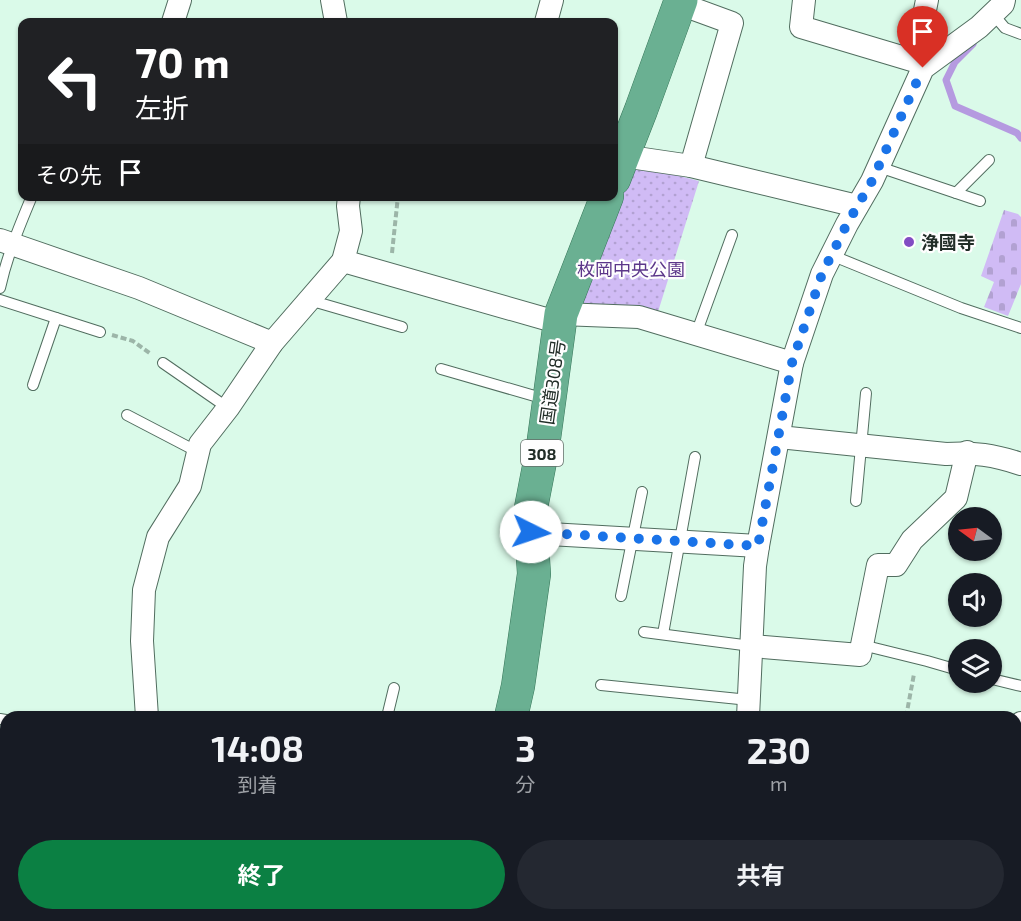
<!DOCTYPE html>
<html lang="ja">
<meta charset="utf-8">
<style>
:root{--surface:#171b24;--page:#242831;--text:#f1f3f6;--muted:#9ea1a6;--accent:#0b8043}
body{margin:0;font-family:"Exo 2","Noto Sans JP",sans-serif;background:var(--page);color:var(--text);height:100vh;display:flex;flex-direction:column;font-size:22px;white-space:nowrap}
*{box-sizing:border-box;margin:0}
p{font-size:20px;color:var(--muted)}
.icon{flex:none;width:33px;height:33px;fill:none;stroke:currentColor;stroke-width:2;stroke-linecap:round;stroke-linejoin:round}
.map{position:relative;flex:1;overflow:hidden}
.panel{position:absolute;left:0px;top:711px;width:1022px;height:210px;display:flex;flex-direction:column;background:var(--surface);border-radius:18px 18px 0 0;box-shadow:0 2px 4px #0004}
.panel>*{flex:none}
.top-card{position:absolute;left:18px;top:18px;width:600px;height:183px;border-radius:12px;box-shadow:0 2px 4px #0004;background:#202124;color:#fff;overflow:hidden}
.needle{width:39px;rotate:285deg}
.controls{position:absolute;left:948px;top:507px;display:grid;gap:12px}
.controls a{display:grid;place-items:center;width:54px;height:54px;border-radius:50%;background:var(--surface);box-shadow:0 2px 4px #0004;font-size:30px}
.pin{position:absolute;display:grid;place-items:center;width:51px;height:51px;color:#fff;margin:-62px -26px;border-radius:50% 50% 50% 0;rotate:-45deg;box-shadow:0 0 6px #0007}
.pin .icon{rotate:45deg}
.me{position:absolute;width:66px;margin:-33px;rotate:94deg;stroke-linejoin:round;filter:drop-shadow(0 0 4px #0008)}
.turn{display:flex;align-items:center;gap:21px;height:126px;padding:0 18px;font-size:27px}
.turn .icon{width:78px;height:78px;stroke-width:2.5}
.turn b{display:block;font-size:42px;line-height:51px}
.then{display:flex;align-items:center;height:57px;padding:0 18px;background:#0003;gap:12px;font-size:22px}
.eta{display:flex;justify-content:space-evenly;align-items:center;height:102px;text-align:center}
.eta b{font-size:36px;font-weight:700;line-height:42px}
.action{display:flex;gap:12px;margin-top:auto;padding:12px 18px}
.action a{flex:1;height:69px;border-radius:36px;background:var(--accent);color:#fff;font-size:24px;font-weight:700;line-height:69px;text-align:center}
.action a+a{background:var(--page);color:var(--text)}
.map>svg:first-child{display:block}
.cemetery{fill:url(#cemetery-stones)}
.park{fill:url(#park-dots)}
.lines{fill:none;stroke-linecap:round;stroke-linejoin:round}
.stream{stroke:#b59ae0;stroke-width:7}
.service-casing{stroke:#516d5f;stroke-width:12}
.minor-casing{stroke:#516d5f;stroke-width:24}
.trunk-casing{stroke:#38765a;stroke-width:34}
.path{stroke:#9cb5a8;stroke-width:4;stroke-dasharray:6 3;stroke-linecap:butt}
.service{stroke:#fff;stroke-width:10}
.minor{stroke:#fff;stroke-width:22}
.trunk{stroke:#6ab092;stroke-width:33}
.route{stroke:#1a73e8;stroke-width:10;stroke-dasharray:0 18}
.poi-dot{fill:#824cc3;stroke:#fefefe;stroke-width:2}
.labels{text-anchor:middle;dominant-baseline:central;stroke-width:4.5;stroke-linejoin:round;paint-order:stroke}
.shield{fill:#fefefe;stroke:#636c68;stroke-width:1.5}
.shield-label{font-size:16px;font-weight:bold;fill:#212d27}
.poi-label{font-size:18px;font-weight:bold;fill:#212d27;stroke:#fefefe;text-anchor:start}
.park-label{font-size:18px;fill:#5c378a;stroke:#fefefe}
.street-label{font-size:18px;fill:#212d27;stroke:#fefefe}
</style>
<div class="map">
<svg width="1021" height="921" viewBox="0 0 1021 921">
<defs>
<pattern id="cemetery-stones" width="16" height="16" patternUnits="userSpaceOnUse" patternTransform="scale(1.5)"><rect width="16" height="16" fill="#d0bbf5"/><path d="M2 7V4a2 2 0 0 1 4 0v3zM10 15v-3a2 2 0 0 1 4 0v3z" fill="#b2a1d2"/></pattern>
<pattern id="park-dots" width="8" height="8" patternUnits="userSpaceOnUse" patternTransform="scale(1.5)"><rect width="8" height="8" fill="#d0bbf5"/><path d="M2 2h.1M6 6h.1" fill="none" stroke="#b2a1d2" stroke-width="1.8" stroke-linecap="round"/></pattern>
</defs>
<rect width="100%" height="100%" fill="#dafae9"/>
<!-- cemetery -->
<path class="cemetery" d="M1004,210L1018,214L1021,217V284L1008,316L984,307L994,282L981,276Z"/>
<!-- park -->
<path class="park" d="M632,164L699,181L657,315L575,307Z"/>
<g class="lines">
<!-- stream -->
<path class="stream" d="M973,44L955,62L946,80L955,106L1017,133L1021,138"/>
<defs>
<g id="service">
<path d="M993,14L1005,28L1021,34"/>
<path d="M879,167L980,201"/>
<path d="M956,193L989,160"/>
<path d="M831,255L961,308L1021,328"/>
<path d="M0,288C7,256 19,227 32,196"/>
<path d="M0,300L100,332"/>
<path d="M309,300L402,327"/>
<path d="M696,334L732,235"/>
<path d="M163,363L228,408"/>
<path d="M441,369L545,399"/>
<path d="M33,385L56,318"/>
<path d="M127,415L198,452"/>
<path d="M856,501L866,393"/>
<path d="M621,596L642,492"/>
<path d="M644,632L751,646"/>
<path d="M663,634L695,457"/>
<path d="M862,645L927,661L958,670"/>
<path d="M992,679L1021,686"/>
<path d="M601,685L749,700"/>
<path d="M387,717L394,688"/>
<path d="M0,719L6,720"/>
<path d="M0,851H6"/>
<path d="M894,915L921,921"/>
</g>
<g id="minor">
<path d="M332,0L336,22"/>
<path d="M804,0L801,27L915,61L927,0"/>
<path d="M680,4L732,23L691,166"/>
<path d="M173,22L180,0"/>
<path d="M546,22L552,0"/>
<path d="M614,152L623,156L691,166L857,206"/>
<path d="M0,240L139,288L272,343"/>
<path d="M343,261L560,323"/>
<path d="M561,314L639,317L792,363"/>
<path d="M779,437L946,454C974,452 994,455 1021,464"/>
<path d="M532,533L758,546"/>
<path d="M751,646L860,655L878,565H896L912,540L956,498L967,452"/>
<path d="M147,717L142,641L144,590L158,537L190,486L200,444L228,408L272,343L343,261L351,231L348,206L349,196"/>
<path d="M748,717L755,566L758,546L792,363L822,274L847,224L872,181L923,68L979,27L1003,4L1004,0"/>
<path d="M1016,741L1021,723"/>
<path d="M1016,844L1021,845"/>
<path d="M132,915L133,921"/>
<path d="M752,915L753,921"/>
<path d="M958,921L959,915"/>
</g>
<g id="trunk">
<path d="M614,179L641,110L681,0"/>
<path d="M511,717L518,686L534,574L530,513L543,446L561,314L607,196"/>
<path d="M463,921L465,915"/>
</g>
</defs>
<!-- service casing -->
<use href="#service" class="service-casing"/>
<!-- minor casing -->
<use href="#minor" class="minor-casing"/>
<!-- trunk casing -->
<use href="#trunk" class="trunk-casing"/>
<!-- path -->
<g class="path">
<path d="M392,253L398,196"/>
<path d="M112,335L133,341L151,354"/>
<path d="M906,717L914,674"/>
</g>
<!-- service -->
<use href="#service" class="service"/>
<!-- minor -->
<use href="#minor" class="minor"/>
<!-- trunk -->
<use href="#trunk" class="trunk"/>
</g>
<g class="lines">
<!-- route -->
<path class="route" d="M531,532L758,546L792,363L822,274L847,224L872,181L923,68"/>
</g>
<!-- markers -->
<circle class="poi-dot" cx="909" cy="242" r="6"/>
<g class="labels">
<!-- shield labels -->
<rect class="shield" x="521" y="440" width="42" height="26" rx="4.5"/>
<g class="shield-label">
<text x="542" y="453">308</text>
</g>
<!-- poi labels -->
<g class="poi-label">
<text x="921" y="242">浄國寺</text>
</g>
<!-- park labels -->
<g class="park-label">
<text x="631" y="269">枚岡中央公園</text>
</g>
<!-- street labels -->
<g class="street-label">
<text transform="translate(552 382) rotate(-82)">国道308号</text>
</g>
</g>
</svg>
<div class="controls">
<a><svg class="needle" viewBox="-14 -14 28 28"><path d="M0-13l5 13h-10z" fill="#e53935"/><path d="M0 13l5-13h-10z" fill="#9ea1a6"/></svg></a>
<a><svg class="icon" aria-label="sound" viewBox="0 0 24 24"><path d="M4 9h4l5-4v14l-5-4H4zM17 9q2 3 0 6"/></svg></a>
<a><svg class="icon" aria-label="layers" viewBox="0 0 24 24"><path d="M12 4l9 5-9 5-9-5zM3 14l9 5 9-5"/></svg></a>
</div>
<div class="pin" style="left:923px;top:68px;background:#d93025"><svg class="icon" aria-label="arrive" viewBox="0 0 24 24"><path d="M6 21V4h12l-3 4 3 4H6"/></svg></div>
<svg class="me" style="left:531px;top:532px" viewBox="-20 -20 40 40"><circle r="19" fill="#fff"/><path d="M0-13L10 11 0 6-10 11z" fill="#1a73e8"/></svg>
<div class="top-card">
<div class="turn"><svg class="icon" aria-label="left" viewBox="0 0 24 24"><path d="M17 20v-9H6M10 6l-5 5 5 5"/></svg><div><b>70 m</b>左折</div></div>
<div class="then">その先<svg class="icon" aria-label="arrive" viewBox="0 0 24 24"><path d="M6 21V4h12l-3 4 3 4H6"/></svg></div>
</div>
<section class="panel">
<div class="eta">
<div><b>14:08</b><p>到着</p></div>
<div><b>3</b><p>分</p></div>
<div><b>230</b><p>m</p></div>
</div>
<div class="action"><a>終了</a><a>共有</a></div>
</section>
</div>
